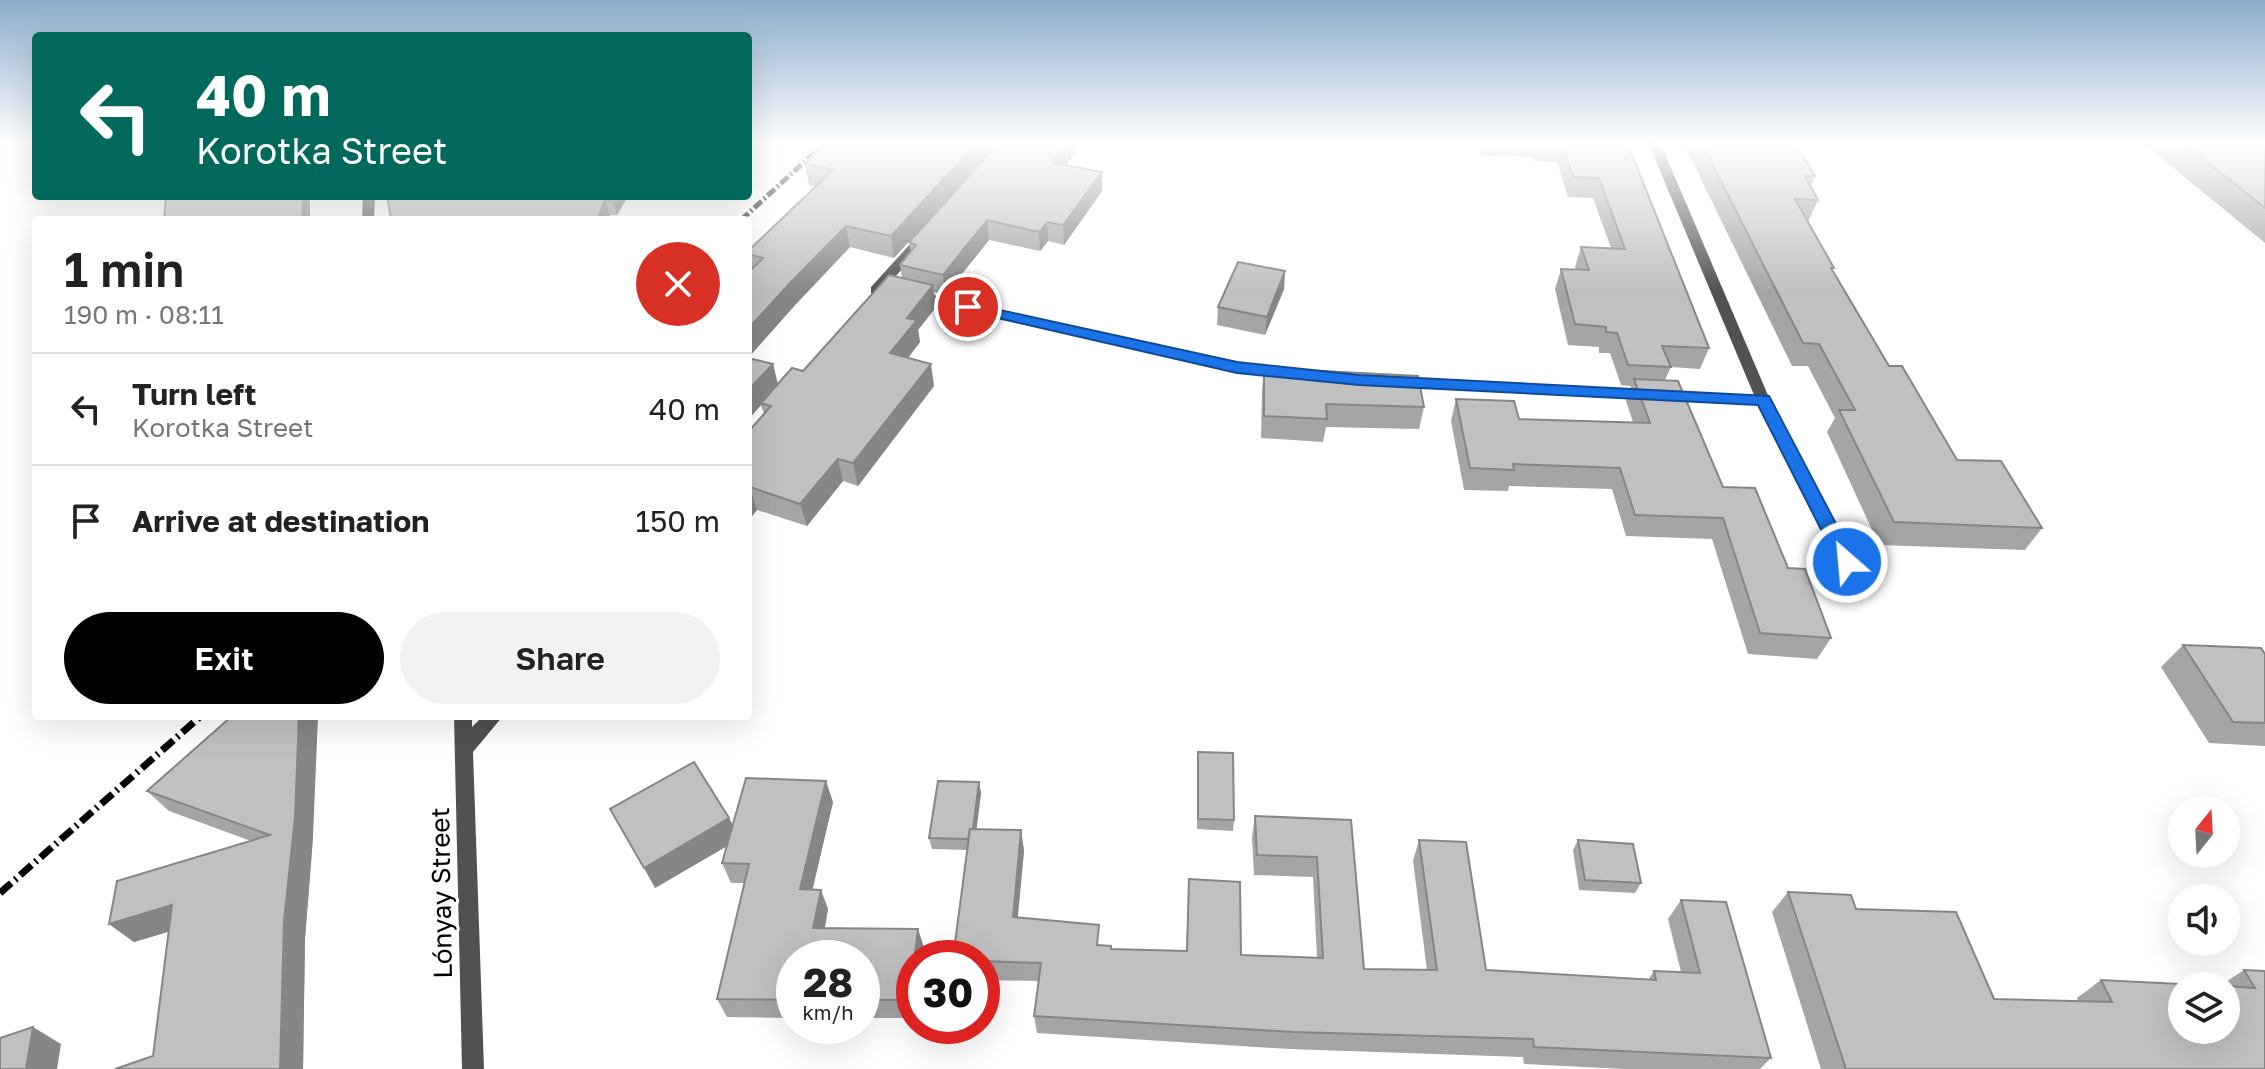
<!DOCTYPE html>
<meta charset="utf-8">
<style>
:root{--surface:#fff;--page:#f2f2f2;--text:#222;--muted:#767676;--line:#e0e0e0;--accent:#000}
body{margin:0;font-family:"Golos Text",sans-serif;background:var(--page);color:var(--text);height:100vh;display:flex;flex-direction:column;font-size:30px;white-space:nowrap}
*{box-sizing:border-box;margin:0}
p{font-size:26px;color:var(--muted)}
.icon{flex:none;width:44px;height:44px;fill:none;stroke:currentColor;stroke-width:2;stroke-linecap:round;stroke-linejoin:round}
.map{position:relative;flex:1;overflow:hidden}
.drawer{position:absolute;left:32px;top:216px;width:720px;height:504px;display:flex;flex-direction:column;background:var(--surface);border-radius:8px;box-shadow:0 8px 32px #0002}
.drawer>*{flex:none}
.hud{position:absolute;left:32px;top:32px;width:720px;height:168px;border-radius:8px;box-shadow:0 8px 32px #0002;background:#00695c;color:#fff;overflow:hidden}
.needle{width:52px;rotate:18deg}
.controls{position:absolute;left:2168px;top:796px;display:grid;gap:16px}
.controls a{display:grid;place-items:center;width:72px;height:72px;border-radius:50%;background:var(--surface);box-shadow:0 8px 32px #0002;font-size:40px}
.speed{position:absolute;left:776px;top:940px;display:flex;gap:16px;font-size:40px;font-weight:700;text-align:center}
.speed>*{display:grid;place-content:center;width:104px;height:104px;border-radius:50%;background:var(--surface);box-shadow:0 8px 32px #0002;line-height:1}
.speed small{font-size:20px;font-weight:400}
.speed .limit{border:12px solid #d22;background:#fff;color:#111}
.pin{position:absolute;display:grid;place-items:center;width:68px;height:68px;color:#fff;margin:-34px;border:4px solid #fff;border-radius:50%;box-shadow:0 2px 8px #0007}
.me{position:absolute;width:88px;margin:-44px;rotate:333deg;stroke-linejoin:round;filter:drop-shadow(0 0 6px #0008)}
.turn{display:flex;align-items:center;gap:28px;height:168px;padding:0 32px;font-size:36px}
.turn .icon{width:104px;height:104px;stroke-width:2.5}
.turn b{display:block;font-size:56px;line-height:68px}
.round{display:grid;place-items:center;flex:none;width:84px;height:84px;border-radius:42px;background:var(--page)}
.headline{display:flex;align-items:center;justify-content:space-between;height:136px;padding:0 32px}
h1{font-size:48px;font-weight:600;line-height:60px}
.primary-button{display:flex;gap:16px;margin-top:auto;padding:16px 32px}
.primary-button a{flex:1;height:92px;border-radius:48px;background:var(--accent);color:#fff;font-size:32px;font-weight:600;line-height:92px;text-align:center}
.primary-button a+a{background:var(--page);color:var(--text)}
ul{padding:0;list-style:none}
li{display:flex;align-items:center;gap:24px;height:112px;padding:0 32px;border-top:2px solid var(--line)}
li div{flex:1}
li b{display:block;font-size:30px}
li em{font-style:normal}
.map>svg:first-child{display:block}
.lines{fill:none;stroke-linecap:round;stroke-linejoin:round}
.minor{fill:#515151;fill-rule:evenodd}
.rail-far1{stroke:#000;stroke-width:5;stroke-dasharray:10 3 2 3;stroke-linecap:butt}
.rail{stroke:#000;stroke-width:7;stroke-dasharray:15 5 2 5;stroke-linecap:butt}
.wall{fill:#a5a5a5}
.shaded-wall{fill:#868686}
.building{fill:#c0c0c0;stroke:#868686;stroke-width:2}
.route{fill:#1a73e8;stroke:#114b97;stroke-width:2}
.labels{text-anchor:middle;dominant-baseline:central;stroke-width:6;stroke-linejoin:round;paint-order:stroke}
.near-street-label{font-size:26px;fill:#000;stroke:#fff}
</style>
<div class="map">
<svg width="2265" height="1069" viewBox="0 0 2265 1069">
<rect width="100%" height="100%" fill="#fff"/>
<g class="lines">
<!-- minor -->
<g class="minor">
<path d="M1648,142H1660L1770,400L1855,562L1853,566H1841L1758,404L1399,387L1392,382L1399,377L1754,395Z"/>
<path d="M363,196H375L374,220H362Z"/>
<path d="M925,231L931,235L929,238L881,293H871V287L921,232Z"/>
<path d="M915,291L1237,363L1284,367L1291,372L1284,377L1237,371L910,298V292Z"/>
<path d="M454,716H472V727L483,716H503L473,752L484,1069H462Z"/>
</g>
<!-- rail-far1 -->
<path class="rail-far1" d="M741,220L826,142"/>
<!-- rail -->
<path class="rail" d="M0,893L201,716"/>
</g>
<!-- wall -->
<g class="wall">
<path d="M826,142H997V144L894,258L850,247L796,304L748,358L773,364L778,384L803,371L902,278L900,265L911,252L909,242L1066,165L1102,191L1064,245L1048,241L1040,251L989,240L945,295L934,292L936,307L918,330L920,342L908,358L934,386L858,486L843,481L807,526L757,510L748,521V432L764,414L761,405L748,420V273L750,271L748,265V251L816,187L809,185L805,164Z"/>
<path d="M1477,142H1627L1709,348L1700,369L1671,367L1665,380L1723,487L1788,568L1831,638L1817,659L1748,654L1712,539L1626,536L1612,489L1509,486L1508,491L1464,490L1451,421L1456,399L1519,419L1633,422L1626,401L1631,386L1621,385L1610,353H1599V347L1568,345L1555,289L1561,269L1576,270L1575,267L1581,247L1611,248L1593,198L1568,197L1557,162L1534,161L1533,157L1481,156Z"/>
<path d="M1683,142H1795L1815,176L1811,187L1818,200L1808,222L1834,268L1832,270L1889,366L1957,460L2042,528L2025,550L1879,545L1827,432L1835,418L1808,366H1792Z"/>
<path d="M2142,142H2265V243Z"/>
<path d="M628,196L617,215H610L608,220H380Z"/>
<path d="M1285,271L1284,289L1265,335L1217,325L1218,307Z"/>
<path d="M1264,368L1424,407L1419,429L1326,427L1323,442L1261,438L1262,391Z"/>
<path d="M2183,645L2265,654V746L2209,743L2161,667Z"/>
<path d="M1198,752L1234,820L1233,831L1197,829Z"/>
<path d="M979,782L981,793L976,830H1021L1024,851L1017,918L1112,949L1186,951L1189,879L1241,955L1317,958L1313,877L1254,875L1252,837L1255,816L1351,820L1364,969L1427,970L1413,861L1419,840L1486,970L1648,980L1654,971L1681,972L1668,919L1681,900L1771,1058L1760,1069H1625L1524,1064L1523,1057L1289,1049L1037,1033L1034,1016L1039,981L982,980V958L967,850L932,849L929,838Z"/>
<path d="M147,791L313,837L305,939L303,1069H115L153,1056L168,932L134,942L109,924L251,841L169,811Z"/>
<path d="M833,802L812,890L828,909L825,928L918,929L924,948L914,958V1018H862V958H794V1018L727,1017L717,999L745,883H731L722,863L727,846L655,888L729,818L733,825Z"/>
<path d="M1578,840L1641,883L1635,893L1579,890L1573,850Z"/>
<path d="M1788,892L1856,909L1994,999L2078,1001L2077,998L2101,980L2220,986L2244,970L2265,971V1069H1821L1772,912Z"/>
</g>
<!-- shaded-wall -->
<g class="shaded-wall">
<path d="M978,142H997V144L894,258L891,236Z"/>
<path d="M1068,142H1083L1054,182L1053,163Z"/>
<path d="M1102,172V191L1064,245L1063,225Z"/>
<path d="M303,196H310V220H302Z"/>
<path d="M615,196H628L617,215L612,201Z"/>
<path d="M605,200L610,215L608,220H597Z"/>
<path d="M987,220L989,240L945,295L943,275Z"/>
<path d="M1047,222L1048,241L1040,251L1039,232Z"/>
<path d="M846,226L850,247L796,304L748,358V329L791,282Z"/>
<path d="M1285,271L1284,289L1265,335L1267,317Z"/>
<path d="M933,285L936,307L918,330L920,342L894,376L890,353L907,318Z"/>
<path d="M773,364L778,386L761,403V405L748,420V390Z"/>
<path d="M931,364L934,386L858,486L853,463Z"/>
<path d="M838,459L843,481L807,526L800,504Z"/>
<path d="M750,487L757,510L748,521V490Z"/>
<path d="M299,716H318L313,837L305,939L303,1069H280L284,921Z"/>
<path d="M826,781L833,802L808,909L800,889Z"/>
<path d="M979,782L981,793L974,850L972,839Z"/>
<path d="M729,818L739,839L655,888L644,868Z"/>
<path d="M1021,830L1024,851L1016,937L1013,917Z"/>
<path d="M821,890L828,909L821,947L813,928Z"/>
<path d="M172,905L194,924L134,942L109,924Z"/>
<path d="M918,929L924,948L922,958H914Z"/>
<path d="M914,962V1016L909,1000Z"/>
<path d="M33,1027L61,1044L57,1069H26Z"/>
</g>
<!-- building -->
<g class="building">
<path d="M826,142H978L891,236L846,226L791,282L748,329V273L763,258L748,254V251L833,170L805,164Z"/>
<path d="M1000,142H1068L1053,163L1102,172L1063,225L1047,222L1039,232L987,220L943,275L900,265L916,245L909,242Z"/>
<path d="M1547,142H1627L1709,348L1662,346L1671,367L1628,365L1617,333L1606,332V327L1575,324L1561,269L1589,270L1581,247L1625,249L1599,178L1573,177L1562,143Z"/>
<path d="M1701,142H1795L1815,176H1805L1818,200L1795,199L1834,268H1831L1889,366H1902L1957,460L2001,461L2042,528L1894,522L1839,410H1855L1819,344L1803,343Z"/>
<path d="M2182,142H2265V208Z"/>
<path d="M166,196H303L302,220H187L186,217L173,220H164Z"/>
<path d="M387,196H615L612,201L605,200L597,220H380L391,218Z"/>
<path d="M1238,262L1285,271L1267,317L1218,307Z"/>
<path d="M889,275L933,285L907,318L917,320L890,353L931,364L853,463L838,459L800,504L750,487L748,490V432L771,406L761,403L792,368L803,371Z"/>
<path d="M748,358L773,364L748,390Z"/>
<path d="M1264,368L1418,376L1424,407L1326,404L1327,419L1264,416Z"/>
<path d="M1634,379L1678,381L1723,487L1755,488L1788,568L1805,569L1831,638L1760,633L1723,518L1635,515L1620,468L1513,464L1514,470L1470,468L1456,399L1514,401L1519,419L1650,423Z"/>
<path d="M2183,645L2261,648L2265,654V723L2233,722Z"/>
<path d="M232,716H299L295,817L284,921L280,1069H115L153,1056L172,905L109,924L117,881L270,835L147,791Z"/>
<path d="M1198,752L1233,753L1234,820L1198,819Z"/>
<path d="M694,762L729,818L644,868L610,809Z"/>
<path d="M746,778L826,781L800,889L821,890L813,928L918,929L909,1000H862V958H794V1000L717,999L749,864L722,863Z"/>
<path d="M938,781L979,782L973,829H970L968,839L929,838Z"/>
<path d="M1255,816L1351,820L1364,969L1437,970L1419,840L1466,842L1486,970L1656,980L1654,971L1700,973L1681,900L1726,902L1771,1058L1534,1047L1533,1039L1294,1032L1034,1016L1041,963L982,961V958H953L970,829L1021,830L1013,917L1099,925L1097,945L1111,946V949L1187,951L1189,879L1240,882L1241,955L1323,958L1317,857L1257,855Z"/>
<path d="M1578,840L1633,844L1641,883L1585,880Z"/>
<path d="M1788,892L1851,895L1856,909L1956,912L1994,999L2112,1002L2101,980L2220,986H2182V1030H2226V986L2255,988L2244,970L2265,971V1069H1846Z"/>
<path d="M33,1027L26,1069H0V1038Z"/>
</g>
<!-- sky -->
<linearGradient id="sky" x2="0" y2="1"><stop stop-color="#8baccb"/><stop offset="0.49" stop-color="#fff"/><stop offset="1" stop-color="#fff" stop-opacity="0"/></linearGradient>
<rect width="2265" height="292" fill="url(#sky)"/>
<!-- route -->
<path class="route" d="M968,303L1237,362L1359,375L1769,396L1856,562L1847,569L1840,567L1758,405L1359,385L1237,373L963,310L961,307Z"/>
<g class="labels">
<!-- near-street labels -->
<g class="near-street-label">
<text transform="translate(441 893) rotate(-91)">Lónyay Street</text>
</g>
</g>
</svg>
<div class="controls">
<a><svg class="needle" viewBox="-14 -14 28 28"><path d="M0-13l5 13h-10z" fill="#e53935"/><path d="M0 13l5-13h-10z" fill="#767676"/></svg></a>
<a><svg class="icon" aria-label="sound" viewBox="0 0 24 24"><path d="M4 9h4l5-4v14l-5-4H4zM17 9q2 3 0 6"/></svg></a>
<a><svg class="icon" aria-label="layers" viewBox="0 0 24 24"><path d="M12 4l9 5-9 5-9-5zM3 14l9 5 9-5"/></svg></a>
</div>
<div class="speed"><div>28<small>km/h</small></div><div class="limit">30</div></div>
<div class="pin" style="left:968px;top:307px;background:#d93025"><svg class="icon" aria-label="arrive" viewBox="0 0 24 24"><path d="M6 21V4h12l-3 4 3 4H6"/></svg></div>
<svg class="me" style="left:1847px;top:562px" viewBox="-20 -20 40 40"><circle r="17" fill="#1a73e8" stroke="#fff" stroke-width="3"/><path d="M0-11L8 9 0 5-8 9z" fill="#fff"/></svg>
<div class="hud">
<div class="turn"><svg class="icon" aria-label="left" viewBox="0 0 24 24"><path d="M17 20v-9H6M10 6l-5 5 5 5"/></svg><div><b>40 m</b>Korotka Street</div></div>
</div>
<section class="drawer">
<div class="headline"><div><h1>1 min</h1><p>190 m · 08:11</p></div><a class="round" style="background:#d93025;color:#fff"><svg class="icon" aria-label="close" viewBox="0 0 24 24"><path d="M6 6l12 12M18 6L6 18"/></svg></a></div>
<ul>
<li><svg class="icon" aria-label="left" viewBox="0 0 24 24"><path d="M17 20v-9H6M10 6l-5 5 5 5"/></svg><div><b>Turn left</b><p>Korotka Street</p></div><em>40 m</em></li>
<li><svg class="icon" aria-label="arrive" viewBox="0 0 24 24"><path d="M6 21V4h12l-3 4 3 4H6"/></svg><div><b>Arrive at destination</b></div><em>150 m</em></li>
</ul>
<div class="primary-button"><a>Exit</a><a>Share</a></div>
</section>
</div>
